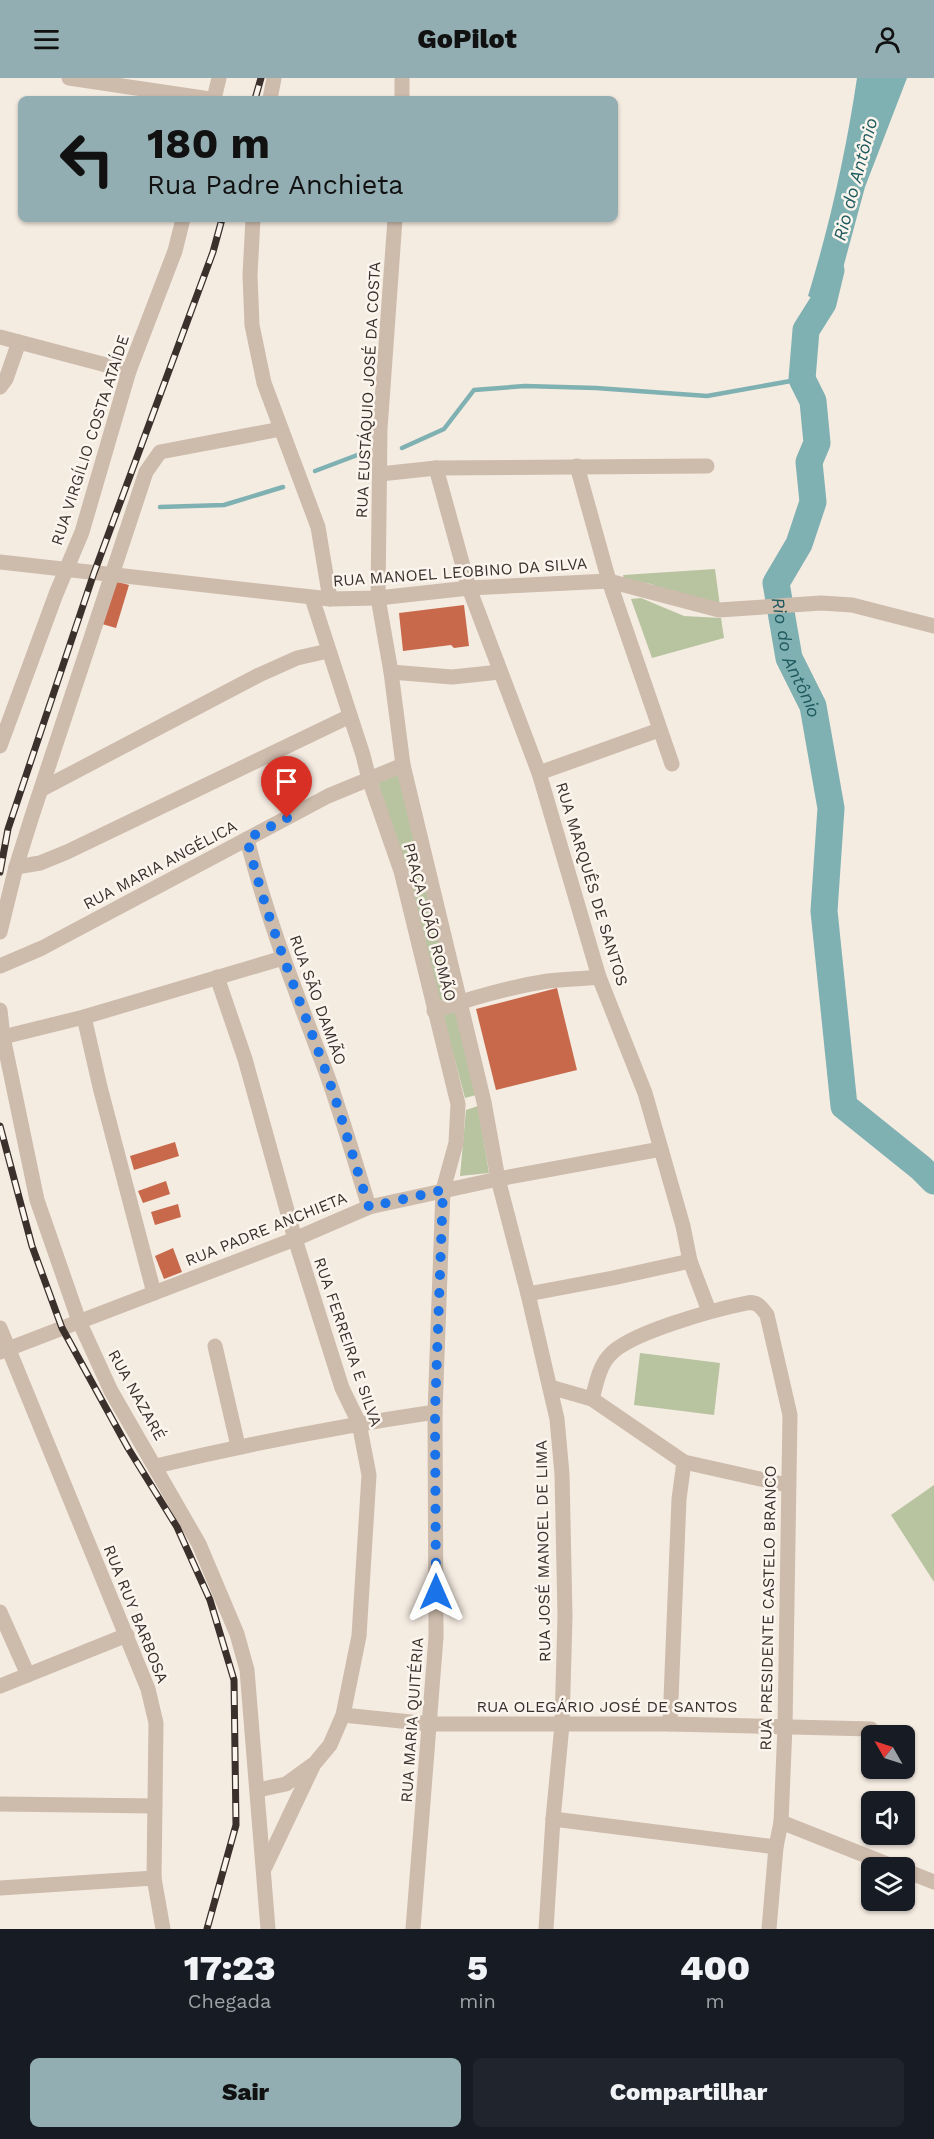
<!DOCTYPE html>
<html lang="pt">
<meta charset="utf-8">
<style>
:root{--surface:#171b24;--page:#20242c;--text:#f1f3f6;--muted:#9ea1a6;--accent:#92aeb2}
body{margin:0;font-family:"Work Sans",sans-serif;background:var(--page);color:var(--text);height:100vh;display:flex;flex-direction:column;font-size:22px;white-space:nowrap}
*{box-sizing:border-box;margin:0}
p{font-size:20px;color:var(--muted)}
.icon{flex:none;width:33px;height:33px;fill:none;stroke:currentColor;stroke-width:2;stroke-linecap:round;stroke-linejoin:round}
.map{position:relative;height:1851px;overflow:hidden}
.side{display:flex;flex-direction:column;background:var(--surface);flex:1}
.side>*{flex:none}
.top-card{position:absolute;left:18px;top:18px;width:600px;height:126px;border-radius:9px;box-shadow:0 2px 4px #0004;background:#92aeb2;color:#111;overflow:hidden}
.needle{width:39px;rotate:309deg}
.controls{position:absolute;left:861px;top:1647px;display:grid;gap:12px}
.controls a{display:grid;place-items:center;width:54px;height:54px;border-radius:9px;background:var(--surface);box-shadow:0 2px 4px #0004;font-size:30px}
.pin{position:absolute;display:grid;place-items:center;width:51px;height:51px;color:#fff;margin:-62px -26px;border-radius:50% 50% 50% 0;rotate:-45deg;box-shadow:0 0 6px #0007}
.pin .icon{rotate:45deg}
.me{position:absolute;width:66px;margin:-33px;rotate:0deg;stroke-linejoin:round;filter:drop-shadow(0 0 4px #0008)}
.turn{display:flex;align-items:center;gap:21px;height:126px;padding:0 30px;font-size:27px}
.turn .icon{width:78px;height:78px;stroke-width:2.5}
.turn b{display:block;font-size:42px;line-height:51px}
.eta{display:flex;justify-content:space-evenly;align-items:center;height:102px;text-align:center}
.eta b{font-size:36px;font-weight:800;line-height:42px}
.button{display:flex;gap:12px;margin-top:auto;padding:12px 30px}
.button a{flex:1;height:69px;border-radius:9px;background:var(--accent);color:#111;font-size:24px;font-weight:800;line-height:69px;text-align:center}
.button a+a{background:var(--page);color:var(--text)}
header{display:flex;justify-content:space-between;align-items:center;height:78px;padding:0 30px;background:var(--accent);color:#111;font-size:27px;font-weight:800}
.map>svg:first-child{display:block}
.green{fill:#b8c4a0}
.water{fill:#7fb0b2}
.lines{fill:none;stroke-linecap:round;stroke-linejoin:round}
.stream{stroke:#7fb0b2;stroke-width:4.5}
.river{stroke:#7fb0b2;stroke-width:27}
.building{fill:#c8694b}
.minor{stroke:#cdbbac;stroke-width:15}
.rail-casing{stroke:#3b302b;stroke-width:7}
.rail{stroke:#fbf5ee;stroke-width:4.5;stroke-dasharray:14;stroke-linecap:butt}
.route{stroke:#1a73e8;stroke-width:10;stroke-dasharray:0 18}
.labels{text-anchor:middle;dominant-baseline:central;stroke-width:5;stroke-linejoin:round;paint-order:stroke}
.street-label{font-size:16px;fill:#3b302b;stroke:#fbf5ee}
.water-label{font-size:18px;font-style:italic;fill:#1f5a5e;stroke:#fbf5ee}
</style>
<header><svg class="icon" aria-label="menu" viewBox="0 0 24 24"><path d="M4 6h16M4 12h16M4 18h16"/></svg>GoPilot<svg class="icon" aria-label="person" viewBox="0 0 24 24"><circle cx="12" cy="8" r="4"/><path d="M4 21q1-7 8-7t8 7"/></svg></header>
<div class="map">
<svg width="934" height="1851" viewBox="0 0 934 1851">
<rect width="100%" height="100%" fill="#f4ebe1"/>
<!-- green -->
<g class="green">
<path d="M715,491L720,528L682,520L651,506L624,501L623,497Z"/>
<path d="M641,520L684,538L721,540L724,560L652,580L631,521Z"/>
<path d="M401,696L419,782L403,784L377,701Z"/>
<path d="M424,793L454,919L440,923L408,798Z"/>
<path d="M455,932L476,1017L465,1020L443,938Z"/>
<path d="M478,1028L489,1095L460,1098L466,1032Z"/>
<path d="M640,1275L720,1285L714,1337L634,1327Z"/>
<path d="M934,1407V1504L891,1437Z"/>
</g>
<!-- water -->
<path class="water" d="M857,0H907L865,109L833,227L823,225L808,218C830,146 846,74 857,0Z"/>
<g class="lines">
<!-- stream -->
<g class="stream">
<path d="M402,370L444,351L474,312L525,308L596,310L707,318L802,301"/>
<path d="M315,393L360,376"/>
<path d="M160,429L224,427L283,409"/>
</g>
<!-- river -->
<path class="river" id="s1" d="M831,192L823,225L806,252L802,301L813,323L817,365L809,384L813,424L799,466L776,505L789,580L813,628L831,730L824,833L844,1028L921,1090L934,1103"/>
</g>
<!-- building -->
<g class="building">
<path d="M115,503L129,507L116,550L102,546Z"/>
<path d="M464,527L469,568L454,570L451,567L403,573L399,535Z"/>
<path d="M557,910L577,992L496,1012L476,931Z"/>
<path d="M175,1064L179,1078L134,1092L130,1078Z"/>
<path d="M166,1103L170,1116L143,1125L138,1113Z"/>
<path d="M178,1126L181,1139L155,1147L151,1134Z"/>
<path d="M173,1170L182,1194L164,1201L155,1178Z"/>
</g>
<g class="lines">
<!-- minor -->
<g class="minor">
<path d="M69,0L210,21"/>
<path d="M214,21L219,0"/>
<path d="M270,21L274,0"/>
<path d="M402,21V0"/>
<path d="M253,141L250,197L252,247L264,305L318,449L330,521"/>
<path d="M395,141L380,351L378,520L391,594L403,687L484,1024L498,1101L528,1216L557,1341L562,1396L565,1538L562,1647L553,1741L546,1851"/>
<path d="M0,259L129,293"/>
<path d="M0,309L6,301L19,264"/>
<path d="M577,388L609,503L672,686"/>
<path d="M436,390L469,510L539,695L599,899L645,1015L683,1148L690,1183L709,1233"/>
<path d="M380,396L436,390L707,388"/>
<path d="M0,484L330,521L378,520L469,510L609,503L719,532L821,525L852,527L934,548"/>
<path d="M312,520L363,677L369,701L401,793L458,1026L456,1065L443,1112L435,1334L436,1559L413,1851"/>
<path d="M391,594L452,599L500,594"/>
<path d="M0,668L56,516L82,454L129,293L175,173L183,141"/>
<path d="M539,695L659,652"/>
<path d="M42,711L259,597L297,580L328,573"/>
<path d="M247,761C267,841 297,917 326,994C342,1038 355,1084 369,1129"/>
<path d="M16,789L40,785L67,774L350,638"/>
<path d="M0,854L16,789L32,738L146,394L160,374L281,351"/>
<path d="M0,888L42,870L328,718L403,687"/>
<path d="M217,899L245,981L295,1161L342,1310L359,1345L369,1397L359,1558L343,1637L330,1667L315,1685L286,1706L258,1712"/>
<path d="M0,932L3,959L37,1122L79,1243L111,1313L199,1466L237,1556L247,1592L268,1851"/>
<path d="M434,933C471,920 509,909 548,903C565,901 582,901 599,899"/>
<path d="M84,939L100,1009L154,1215"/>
<path d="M3,959L84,939L283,880"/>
<path d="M528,1216L613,1200L690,1183"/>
<path d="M0,1250L148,1611L156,1645L154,1800L163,1851"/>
<path d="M215,1268L238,1368"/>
<path d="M0,1274L295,1161L369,1129L498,1101L661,1071"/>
<path d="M550,1309L592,1321L684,1384L787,1407"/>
<path d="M592,1321C596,1307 599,1289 609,1278C627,1255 717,1231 747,1225C757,1223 761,1229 767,1237L790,1337L785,1648L781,1744L776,1769L769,1851"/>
<path d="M156,1388C248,1366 341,1348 435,1334"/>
<path d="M0,1534L28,1597"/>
<path d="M0,1608L127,1557"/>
<path d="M343,1637L430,1646H670L871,1651"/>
<path d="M670,1646L679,1421L684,1384"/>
<path d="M0,1726L155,1728"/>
<path d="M553,1741L776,1769"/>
<path d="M781,1744L897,1790"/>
<path d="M265,1789L313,1688"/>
<path d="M904,1792L934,1804"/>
<path d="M0,1810L154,1800"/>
</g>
<defs>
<g id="rail">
<path d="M255,21L261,0"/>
<path d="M0,794L8,751L94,495L213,174L222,141"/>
<path d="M0,1048L32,1168L62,1250L128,1370L177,1449L210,1522L234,1602L236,1747L207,1851"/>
</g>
</defs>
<!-- rail casing -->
<use href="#rail" class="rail-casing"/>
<!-- rail -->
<use href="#rail" class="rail"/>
</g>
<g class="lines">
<!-- route -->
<path class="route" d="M287,740L247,761C266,841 298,917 326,994C342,1038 354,1084 369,1129L443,1112L435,1334L436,1514"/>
</g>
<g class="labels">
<!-- street labels -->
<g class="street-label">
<text transform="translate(368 312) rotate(-87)">RUA EUSTÁQUIO JOSÉ DA COSTA</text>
<text transform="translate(90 362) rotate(-72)">RUA VIRGÍLIO COSTA ATAÍDE</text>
<text transform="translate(460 494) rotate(-4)">RUA MANOEL LEOBINO DA SILVA</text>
<text transform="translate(160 787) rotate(-28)">RUA MARIA ANGÉLICA</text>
<text transform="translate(592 806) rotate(73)">RUA MARQUÊS DE SANTOS</text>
<text transform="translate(430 844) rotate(75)">PRAÇA JOÃO ROMÃO</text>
<text transform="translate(318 922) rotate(70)">RUA SÃO DAMIÃO</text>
<text transform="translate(266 1151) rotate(-22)">RUA PADRE ANCHIETA</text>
<text transform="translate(348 1264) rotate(71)">RUA FERREIRA E SILVA</text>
<text transform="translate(137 1317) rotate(61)">RUA NAZARÉ</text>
<text transform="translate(543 1473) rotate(-91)">RUA JOSÉ MANOEL DE LIMA</text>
<text transform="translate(768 1530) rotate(-89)">RUA PRESIDENTE CASTELO BRANCO</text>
<text transform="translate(136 1536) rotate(68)">RUA RUY BARBOSA</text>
<text x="607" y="1628">RUA OLEGÁRIO JOSÉ DE SANTOS</text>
<text transform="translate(412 1642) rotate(-86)">RUA MARIA QUITÉRIA</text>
</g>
<!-- water labels -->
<g class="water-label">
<text transform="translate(855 101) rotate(-75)">Rio do Antônio</text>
<text stroke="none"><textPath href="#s1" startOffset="410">Rio do Antônio</textPath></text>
</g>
</g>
</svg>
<div class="controls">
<a><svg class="needle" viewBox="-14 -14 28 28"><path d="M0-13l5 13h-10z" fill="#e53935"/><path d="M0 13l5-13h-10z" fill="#9ea1a6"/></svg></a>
<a><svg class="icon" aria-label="sound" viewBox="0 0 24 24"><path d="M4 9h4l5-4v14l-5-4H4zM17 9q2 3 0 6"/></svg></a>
<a><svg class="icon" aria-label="layers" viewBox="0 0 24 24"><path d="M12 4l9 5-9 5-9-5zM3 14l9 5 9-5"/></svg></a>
</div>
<div class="pin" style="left:287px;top:740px;background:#d93025"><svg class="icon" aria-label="arrive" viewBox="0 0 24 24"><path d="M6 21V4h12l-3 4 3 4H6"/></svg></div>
<svg class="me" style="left:436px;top:1514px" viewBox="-20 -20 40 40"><path d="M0-17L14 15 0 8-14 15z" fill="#1a73e8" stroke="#fff" stroke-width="4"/></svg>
<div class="top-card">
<div class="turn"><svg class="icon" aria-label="left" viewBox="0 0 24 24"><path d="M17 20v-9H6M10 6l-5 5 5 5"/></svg><div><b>180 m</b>Rua Padre Anchieta</div></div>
</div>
</div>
<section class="side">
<div class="eta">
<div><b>17:23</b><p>Chegada</p></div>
<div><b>5</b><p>min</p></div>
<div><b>400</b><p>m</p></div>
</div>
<div class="button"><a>Sair</a><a>Compartilhar</a></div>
</section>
